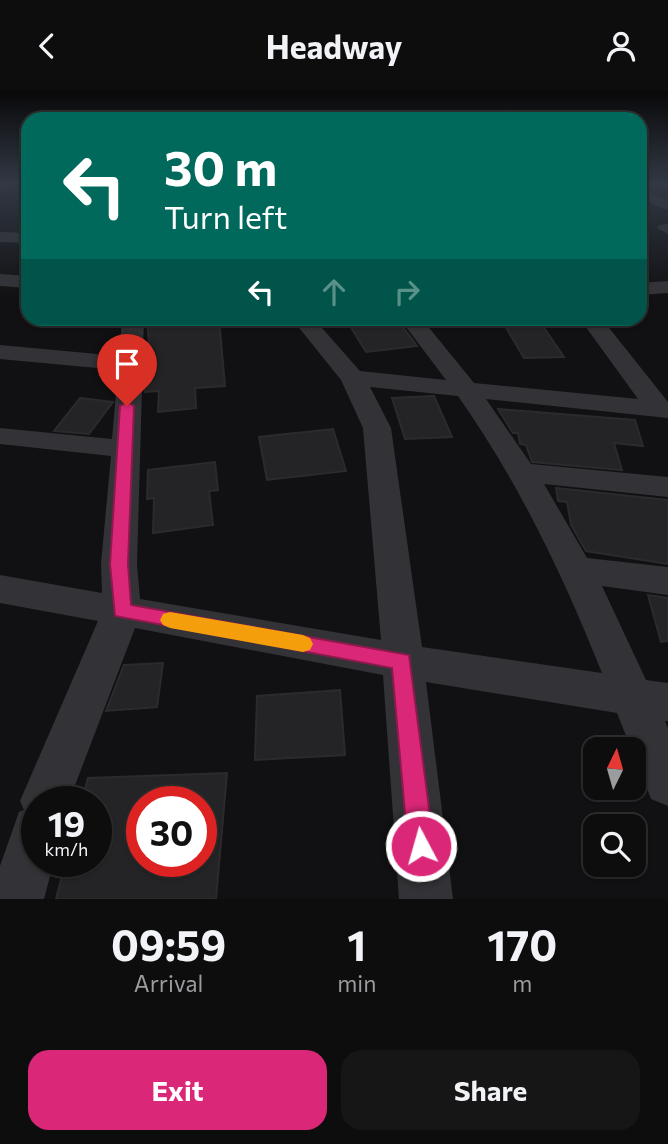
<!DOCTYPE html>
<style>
:root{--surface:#0d0d0e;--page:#161617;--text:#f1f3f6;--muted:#9a9c9e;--line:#2d2d2e;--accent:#db2777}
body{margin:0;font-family:Commissioner,sans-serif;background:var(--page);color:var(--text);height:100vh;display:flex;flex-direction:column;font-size:26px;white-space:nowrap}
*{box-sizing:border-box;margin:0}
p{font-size:23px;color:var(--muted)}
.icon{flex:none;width:38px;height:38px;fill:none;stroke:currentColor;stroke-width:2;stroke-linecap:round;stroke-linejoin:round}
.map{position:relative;height:808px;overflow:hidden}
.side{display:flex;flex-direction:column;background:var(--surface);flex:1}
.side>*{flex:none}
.hud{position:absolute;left:21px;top:21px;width:626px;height:214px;border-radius:21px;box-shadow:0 2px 5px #0004,0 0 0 2px var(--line);background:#00695c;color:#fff;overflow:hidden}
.needle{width:46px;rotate:5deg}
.buttons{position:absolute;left:583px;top:646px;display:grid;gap:14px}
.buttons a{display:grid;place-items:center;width:63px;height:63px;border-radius:14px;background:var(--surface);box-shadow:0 2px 5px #0004,0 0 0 2px var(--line);font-size:35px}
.speed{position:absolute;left:21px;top:695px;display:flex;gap:14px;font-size:35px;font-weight:700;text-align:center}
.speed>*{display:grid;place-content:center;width:91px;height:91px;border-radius:50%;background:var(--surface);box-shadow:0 2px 5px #0004,0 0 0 2px var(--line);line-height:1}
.speed small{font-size:18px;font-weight:400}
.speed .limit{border:10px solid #d22;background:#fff;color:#111}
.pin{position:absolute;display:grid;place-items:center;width:60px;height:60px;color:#fff;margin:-72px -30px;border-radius:50% 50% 50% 0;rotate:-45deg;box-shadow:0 0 7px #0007}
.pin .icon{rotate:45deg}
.me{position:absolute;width:77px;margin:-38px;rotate:354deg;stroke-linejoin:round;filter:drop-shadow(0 0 5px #0008)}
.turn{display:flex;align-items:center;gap:24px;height:147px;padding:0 28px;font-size:32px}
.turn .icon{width:91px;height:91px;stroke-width:2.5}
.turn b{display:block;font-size:49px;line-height:60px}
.lanes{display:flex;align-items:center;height:66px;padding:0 28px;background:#0003;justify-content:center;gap:35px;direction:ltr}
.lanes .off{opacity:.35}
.eta{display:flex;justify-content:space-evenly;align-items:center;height:119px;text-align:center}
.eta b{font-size:42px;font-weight:700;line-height:49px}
.button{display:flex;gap:14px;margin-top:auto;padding:14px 28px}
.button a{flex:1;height:80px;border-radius:21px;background:var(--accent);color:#fff;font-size:28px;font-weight:700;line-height:80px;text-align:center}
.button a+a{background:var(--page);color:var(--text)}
header{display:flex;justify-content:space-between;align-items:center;height:91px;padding:0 28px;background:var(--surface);font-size:32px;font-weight:700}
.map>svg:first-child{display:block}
.building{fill:#242426;stroke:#2b2b2e;stroke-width:2;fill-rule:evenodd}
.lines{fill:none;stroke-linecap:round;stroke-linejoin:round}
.minor{fill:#333337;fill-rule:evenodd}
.route{fill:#db2777;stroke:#8e194d;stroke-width:2}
.slow{fill:#f59e0b}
</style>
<header><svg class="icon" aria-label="back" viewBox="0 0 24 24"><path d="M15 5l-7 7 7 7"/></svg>Headway<svg class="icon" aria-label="person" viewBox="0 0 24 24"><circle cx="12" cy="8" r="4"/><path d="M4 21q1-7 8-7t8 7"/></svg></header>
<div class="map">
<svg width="668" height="808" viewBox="0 0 668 808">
<rect width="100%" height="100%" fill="#111113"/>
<!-- building -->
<g class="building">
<path d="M147,228H219L225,295L195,297L196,317L158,321L159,300L145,301L146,265H150Z"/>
<path d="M397,228L417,255L366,261L349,233Z"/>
<path d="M501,228H538L564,266L524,267Z"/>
<path d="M434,305L452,346L405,348L392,307Z"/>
<path d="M80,307L113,311L89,343L54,340Z"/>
<path d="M498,318L635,329L643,355L614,352L622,379L532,371L526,354L520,353L518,342H513Z"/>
<path d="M333,338L346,380L267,389L259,346Z"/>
<path d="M215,371L218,399L209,400L213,434L153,442L154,407L147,408L148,379Z"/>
<path d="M556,397L668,409V473L586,460L571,434L567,411L558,410Z"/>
<path d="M648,504L668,507V550L661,551Z"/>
<path d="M163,572L157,616L106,620L124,574Z"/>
<path d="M340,599L345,664L255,669L257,605Z"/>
<path d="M227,682L216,808H56L66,770H96V710H82L88,687ZM142,710H201V770H142Z"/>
</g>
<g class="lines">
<!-- minor -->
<g class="minor">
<path d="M0,93H13L0,101Z"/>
<path d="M649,102L668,109V119L644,109V103Z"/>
<path d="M668,133V143L657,137L659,134Z"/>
<path d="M0,141L28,142V152L0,151Z"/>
<path d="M0,183L28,185V197L0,195Z"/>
<path d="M668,190V202L640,204V192Z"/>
<path d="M122,228H144L137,473L140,508L381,549L363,337L341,289L292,228H314L360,280L446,289L400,228H422L474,292L638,308L580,228H602L668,311V327L486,308L531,373L668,386V406L544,393L587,467L668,476V504L602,495L646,589L668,592V630H665L668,637V715L651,708L617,622L426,591L453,808H399L383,584L135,537L69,710H37V770H54L44,808H0V775L19,721L24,719L20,710L98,530L0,512V484L102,502L101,473L111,365L0,353V337L112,348L118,279L0,268V254L119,265ZM370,296L458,305C519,392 563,484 602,582L422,556L391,337Z"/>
</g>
</g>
<!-- sky -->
<linearGradient id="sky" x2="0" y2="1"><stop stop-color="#09090a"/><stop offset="0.45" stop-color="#323844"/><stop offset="1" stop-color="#323844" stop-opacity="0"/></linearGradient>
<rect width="668" height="206" fill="url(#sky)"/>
<!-- route -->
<path class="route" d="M127,311L134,315L128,473L131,514L409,564L434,755L430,765L421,768L412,765L408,755L392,577L115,525L110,473L120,315Z"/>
<!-- slow -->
<path class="slow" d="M170,521L303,544L310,547L313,553L310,559L303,561L170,537L163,534L160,529L163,523Z"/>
</svg>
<div class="buttons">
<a><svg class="needle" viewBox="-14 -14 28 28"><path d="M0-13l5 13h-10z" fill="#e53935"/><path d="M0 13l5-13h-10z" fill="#9a9c9e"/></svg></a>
<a><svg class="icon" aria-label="search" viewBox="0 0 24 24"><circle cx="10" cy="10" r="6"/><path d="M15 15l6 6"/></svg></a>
</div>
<div class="speed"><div>19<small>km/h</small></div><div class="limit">30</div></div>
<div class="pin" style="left:127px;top:315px;background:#d93025"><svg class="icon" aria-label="arrive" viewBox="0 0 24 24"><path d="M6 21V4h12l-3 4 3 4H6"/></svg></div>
<svg class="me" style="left:421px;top:755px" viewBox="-20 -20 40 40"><circle r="17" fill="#db2777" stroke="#fff" stroke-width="3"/><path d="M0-11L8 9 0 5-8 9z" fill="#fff"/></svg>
<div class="hud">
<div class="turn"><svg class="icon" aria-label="left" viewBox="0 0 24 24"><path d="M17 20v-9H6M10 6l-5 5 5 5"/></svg><div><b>30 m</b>Turn left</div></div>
<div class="lanes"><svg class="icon" aria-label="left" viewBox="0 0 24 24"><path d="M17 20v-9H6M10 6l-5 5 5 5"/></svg><svg class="icon off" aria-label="ahead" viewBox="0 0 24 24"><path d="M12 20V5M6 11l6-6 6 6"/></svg><svg class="icon off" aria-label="right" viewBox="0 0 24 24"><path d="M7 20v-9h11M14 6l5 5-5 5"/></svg></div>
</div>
</div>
<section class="side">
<div class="eta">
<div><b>09:59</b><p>Arrival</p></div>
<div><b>1</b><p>min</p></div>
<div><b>170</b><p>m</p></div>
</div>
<div class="button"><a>Exit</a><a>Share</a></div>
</section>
